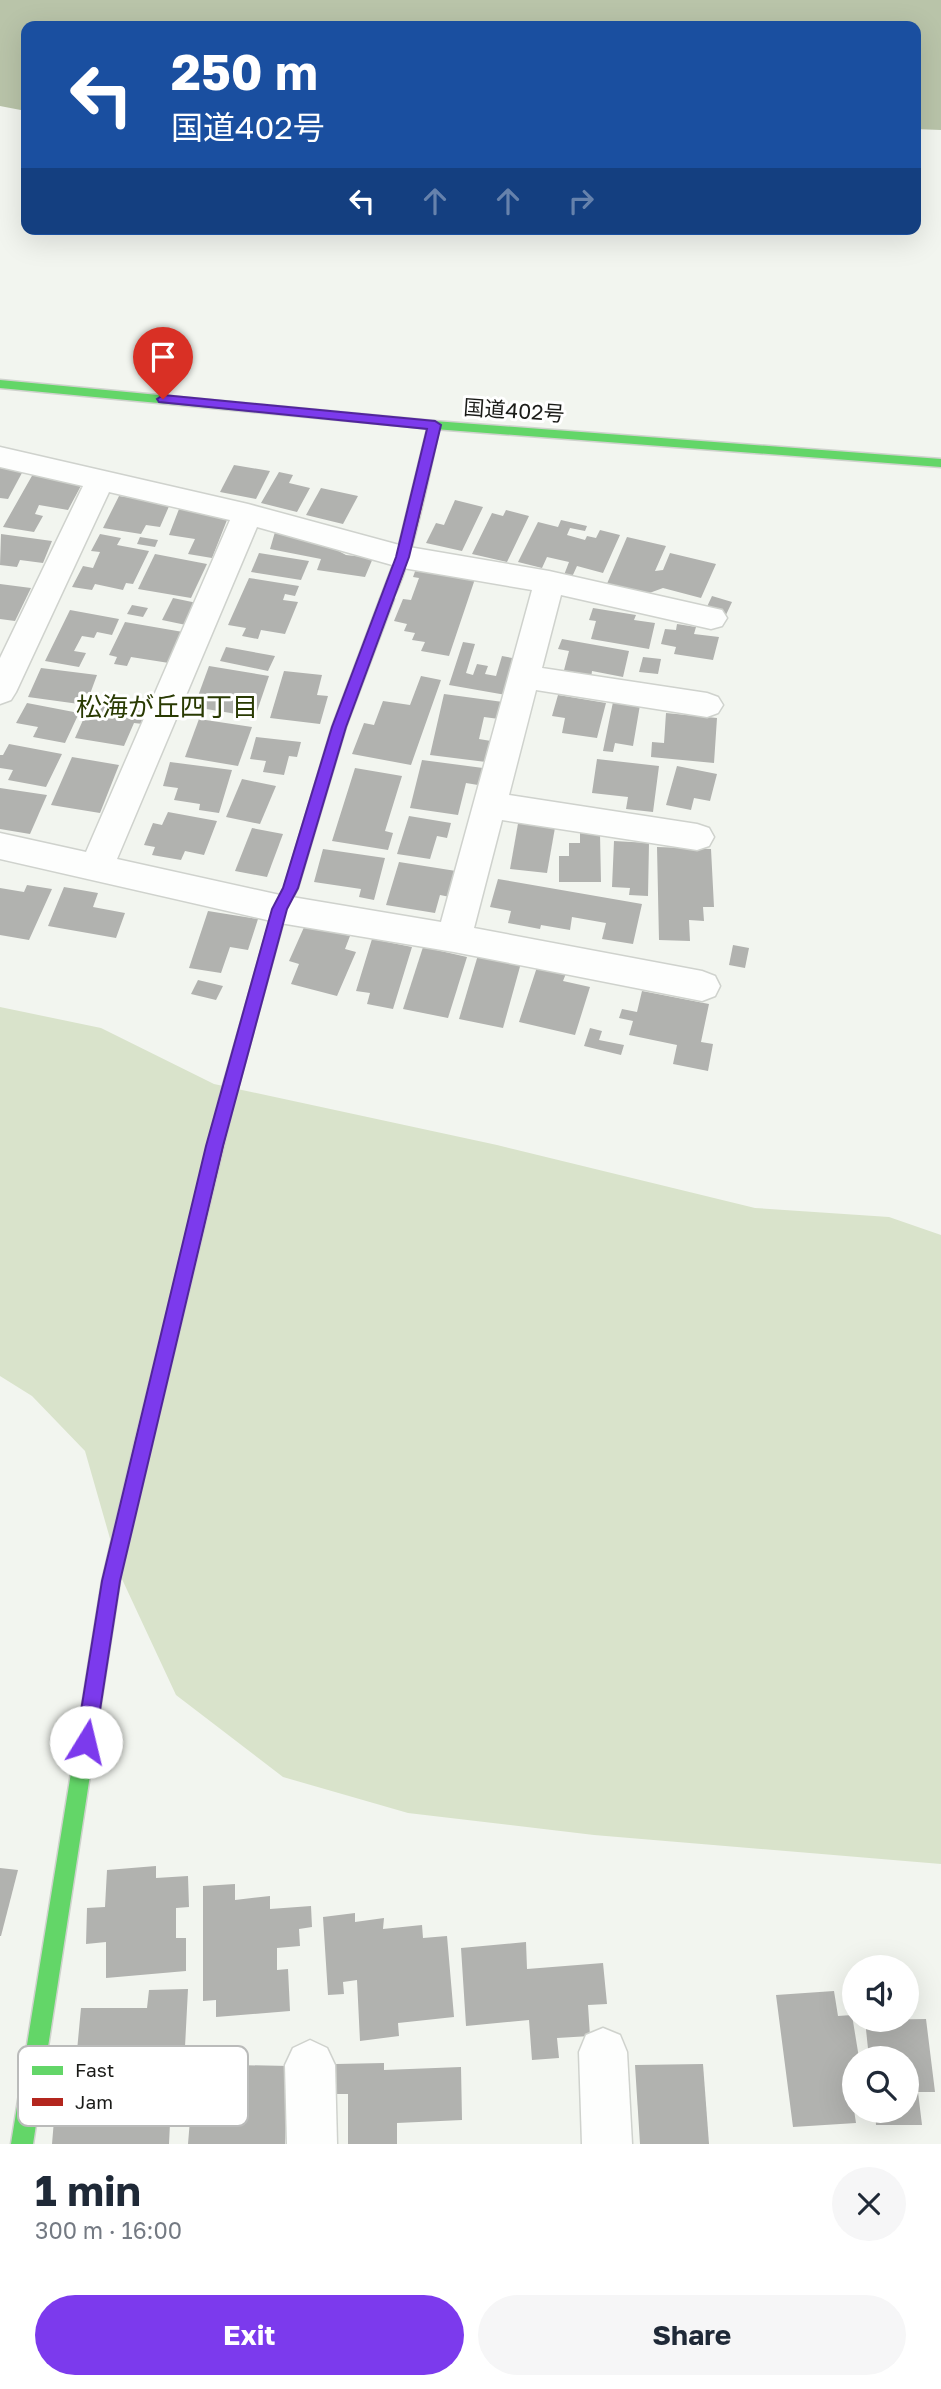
<!DOCTYPE html>
<meta charset="utf-8">
<style>
:root{--surface:#fff;--page:#f6f6f7;--text:#1f2937;--muted:#747a83;--accent:#7c3aed}
body{margin:0;font-family:"Golos Text","Noto Sans JP",sans-serif;background:var(--page);color:var(--text);height:100vh;display:flex;flex-direction:column;font-size:26px;white-space:nowrap}
*{box-sizing:border-box;margin:0}
p{font-size:23px;color:var(--muted)}
.icon{flex:none;width:38px;height:38px;fill:none;stroke:currentColor;stroke-width:2;stroke-linecap:round;stroke-linejoin:round}
.map{position:relative;height:2144px;overflow:hidden}
.sheet{display:flex;flex-direction:column;background:var(--surface);flex:1}
.sheet>*{flex:none}
.hud{position:absolute;left:21px;top:21px;width:900px;height:214px;border-radius:14px;box-shadow:0 7px 28px #0002;background:#1a4fa0;color:#fff;overflow:hidden}
.buttons{position:absolute;left:842px;top:1955px;display:grid;gap:14px}
.buttons a{display:grid;place-items:center;width:77px;height:77px;border-radius:50%;background:var(--surface);box-shadow:0 7px 28px #0002;font-size:35px}
.pin{position:absolute;display:grid;place-items:center;width:60px;height:60px;color:#fff;margin:-72px -30px;border-radius:50% 50% 50% 0;rotate:-45deg;box-shadow:0 0 7px #0007}
.pin .icon{rotate:45deg}
.me{position:absolute;width:77px;margin:-38px;rotate:9deg;stroke-linejoin:round;filter:drop-shadow(0 0 5px #0008)}
.turn{display:flex;align-items:center;gap:24px;height:147px;padding:0 35px;font-size:32px}
.turn .icon{width:91px;height:91px;stroke-width:2.5}
.turn b{display:block;font-size:49px;line-height:60px}
.lanes{display:flex;align-items:center;height:66px;padding:0 35px;background:#0003;justify-content:center;gap:35px;direction:ltr}
.lanes .off{opacity:.35}
.round{display:grid;place-items:center;flex:none;width:74px;height:74px;border-radius:37px;background:var(--page)}
.overview{display:flex;align-items:center;justify-content:space-between;height:119px;padding:0 35px}
h1{font-size:42px;font-weight:700;line-height:52px}
.button{display:flex;gap:14px;margin-top:auto;padding:14px 35px}
.button a{flex:1;height:80px;border-radius:42px;background:var(--accent);color:#fff;font-size:28px;font-weight:700;line-height:80px;text-align:center}
.button a+a{background:var(--page);color:var(--text)}
.map>svg:first-child{display:block}
.green{fill:#d9e3cb}
.water{fill:#b9c4a9}
.building{fill:#b1b2af}
.lines{fill:none;stroke-linecap:round;stroke-linejoin:round}
.street-casing{stroke:#cfd2cd;stroke-width:3}
.fast-casing{stroke:#cfd2cd;stroke-width:3}
.jam-casing{stroke:#cfd2cd;stroke-width:3}
.street{fill:#fdfefd;fill-rule:evenodd}
.fast{fill:#63d668;fill-rule:evenodd}
.jam{fill:#b3261e;fill-rule:evenodd}
.route{fill:#7c3aed;stroke:#51269a;stroke-width:2}
.labels{text-anchor:middle;dominant-baseline:central;stroke-width:6;stroke-linejoin:round;paint-order:stroke}
.far-street-label{font-size:21px;fill:#1a1b18;stroke:#fff}
.neighbourhood-label{font-size:26px;fill:#293a02;stroke:#fff}
.key{fill:#fff;stroke:#babbba;stroke-width:2}
.key-label{font-size:19px;fill:#1a1b18}
</style>
<div class="map">
<svg width="941" height="2144" viewBox="0 0 941 2144">
<rect width="100%" height="100%" fill="#f2f5ef"/>
<!-- green -->
<path class="green" d="M0,1007L101,1028L214,1084L497,1145L755,1208L889,1217L941,1235V1864L594,1835L408,1813L283,1777L176,1695L121,1577L85,1451L32,1396L0,1376Z"/>
<!-- water -->
<path class="water" d="M0,0H941V130L915,129V26H26V111L0,106Z"/>
<!-- building -->
<g class="building">
<path d="M234,465L270,471L256,499L220,492Z"/>
<path d="M0,468L23,471L8,499L0,498Z"/>
<path d="M279,472L293,475L289,483L310,488L297,512L261,503Z"/>
<path d="M33,474L83,482L68,510L39,505L35,514L43,516L34,532L3,527Z"/>
<path d="M321,488L358,496L343,524L306,515Z"/>
<path d="M119,496L170,504L160,527L146,525L141,534L103,528Z"/>
<path d="M455,500L483,507L462,551L426,543L436,523L444,525Z"/>
<path d="M179,509L229,515L212,558L188,554L195,539L169,535Z"/>
<path d="M506,510L529,516L507,562L472,554L492,513L503,516Z"/>
<path d="M561,520L587,526L585,531L570,528L567,535L585,540L587,536L596,538L600,530L620,535L603,573L577,566L572,577L564,575L569,562L547,557L542,568L518,562L538,522L558,527Z"/>
<path d="M275,532L329,546L346,555L373,558L365,577L317,570L321,559L270,549Z"/>
<path d="M1,534L52,541L43,563L20,560L17,567L0,565Z"/>
<path d="M100,534L121,538L117,545L149,551L133,584L126,583L123,590L95,584L92,590L72,587L83,566L93,568L100,552L91,551Z"/>
<path d="M140,537L158,540L155,547L137,544Z"/>
<path d="M627,537L666,546L655,571L663,570L670,553L716,564L701,598L663,588L644,595L606,586Z"/>
<path d="M259,553L309,561L301,580L251,572Z"/>
<path d="M155,554L207,564L191,598L138,589Z"/>
<path d="M417,566L476,576L449,656L421,651L425,642L412,640L415,633L404,631L407,624L394,621L403,599L411,600L419,578L413,577Z"/>
<path d="M249,578L299,586L295,596L285,594L283,600L298,602L285,634L261,630L258,639L242,636L246,628L228,625Z"/>
<path d="M0,584L31,588L15,621L0,619Z"/>
<path d="M712,596L732,602L725,617L705,611Z"/>
<path d="M173,598L197,603L186,625L162,620Z"/>
<path d="M132,605L148,608L143,617L127,614Z"/>
<path d="M593,608L636,615L634,620L655,623L649,649L591,639L596,621L589,620Z"/>
<path d="M70,610L119,619L112,635L97,632L94,638L82,636L74,651L86,653L79,667L45,661Z"/>
<path d="M125,622L183,632L169,663L131,657L127,666L114,664L117,657L109,655Z"/>
<path d="M677,624L696,627L694,634L719,637L713,660L674,654L676,647L661,644L665,629L676,630Z"/>
<path d="M562,639L629,651L623,677L592,671L591,678L563,674L569,651L558,649Z"/>
<path d="M463,642L475,644L466,673L473,675L477,664L488,666L485,674L496,676L502,656L518,659L506,695L449,685Z"/>
<path d="M226,647L275,656L268,671L220,661Z"/>
<path d="M643,657L661,659L658,674L639,672Z"/>
<path d="M209,666L269,676L255,717L194,707Z"/>
<path d="M41,668L97,675L90,694L83,693L79,704L28,697Z"/>
<path d="M284,671L322,675L317,695L328,696L320,724L270,718Z"/>
<path d="M421,676L441,680L411,765L352,754L364,723L374,725L383,701L410,705Z"/>
<path d="M444,694L503,702L499,719L484,717L479,739L491,741L486,762L430,755Z"/>
<path d="M558,695L606,703L597,738L562,733L565,718L552,716Z"/>
<path d="M91,702L148,712L143,724L134,723L124,746L75,738Z"/>
<path d="M613,702L640,705L633,746L615,743L613,752L603,751Z"/>
<path d="M27,703L79,713L65,743L33,737L38,727L16,723Z"/>
<path d="M666,713L717,718L714,763L651,757L652,742L664,743Z"/>
<path d="M199,719L252,727L238,766L185,757Z"/>
<path d="M256,737L301,742L297,757L289,756L284,775L263,772L266,761L250,759Z"/>
<path d="M9,744L62,754L46,787L8,780L13,770L0,768V755H3Z"/>
<path d="M72,757L119,765L100,813L51,805Z"/>
<path d="M597,759L659,766L653,812L626,809L628,797L592,793Z"/>
<path d="M422,760L483,768L478,785L466,783L458,815L410,808Z"/>
<path d="M170,762L232,770L219,813L199,810L200,804L174,800L178,788L163,786Z"/>
<path d="M677,766L717,774L710,801L694,798L691,810L666,805Z"/>
<path d="M355,768L402,776L385,831L393,833L388,850L332,841Z"/>
<path d="M242,779L276,786L260,824L226,817Z"/>
<path d="M0,788L47,795L30,834L0,829Z"/>
<path d="M168,812L217,821L204,855L185,851L181,860L152,855L155,847L144,845L153,823L162,825Z"/>
<path d="M409,816L451,823L447,838L437,836L430,859L397,854Z"/>
<path d="M519,818L556,822L547,873L510,869Z"/>
<path d="M252,828L283,834L267,877L235,871Z"/>
<path d="M580,833L600,834L601,882H559V856H569V843H580Z"/>
<path d="M614,841L649,843L648,896L629,895L630,888L612,887Z"/>
<path d="M657,847L711,849L714,907H703L704,921L689,920L690,941L659,940Z"/>
<path d="M323,849L385,858L374,900L359,897L361,889L314,882Z"/>
<path d="M399,862L456,871L450,897L440,895L435,913L386,905Z"/>
<path d="M498,879L642,904L633,944L602,939L606,923L572,917L570,930L541,925L540,929L508,923L511,911L490,907Z"/>
<path d="M27,885L52,889L29,940L0,935V888L24,892Z"/>
<path d="M64,887L98,893L93,907L125,913L116,938L48,926Z"/>
<path d="M208,911L258,919L248,950L230,947L221,973L189,968Z"/>
<path d="M305,925L350,936L345,949L356,952L337,996L291,984L299,964L289,961Z"/>
<path d="M372,939L412,947L393,1009L367,1004L370,993L356,991Z"/>
<path d="M733,945L749,948L745,968L729,965Z"/>
<path d="M423,947L467,957L448,1018L403,1009Z"/>
<path d="M478,955L521,963L503,1028L459,1019Z"/>
<path d="M538,964L567,971L563,981L590,987L575,1035L519,1022Z"/>
<path d="M198,980L223,986L216,1000L191,994Z"/>
<path d="M642,991L709,1004L701,1042L713,1044L708,1071L673,1064L677,1045L629,1035L633,1021L619,1018L622,1009L637,1012Z"/>
<path d="M590,1028L602,1031L599,1040L624,1045L621,1055L584,1046Z"/>
<path d="M156,1866V1878L188,1876L189,1907L176,1908V1938H186V1971L106,1978V1942L86,1944L87,1908L105,1907L107,1870Z"/>
<path d="M0,1868L18,1870L1,1936H0Z"/>
<path d="M235,1884V1900L270,1896V1909L311,1906L312,1927L299,1929L300,1946L277,1948V1970L288,1969L290,2011L216,2017V2000L203,2001V1886Z"/>
<path d="M355,1913V1922L384,1918L383,1929L422,1925L423,1938L447,1936L454,2017L398,2023L399,2036L360,2041L357,1980L343,1982L344,1994L328,1995L323,1917Z"/>
<path d="M526,1942L527,1969L603,1963L607,2004L588,2005L590,2036L557,2038L559,2058L532,2060L529,2020L466,2026L461,1948Z"/>
<path d="M188,1989L185,2047L123,2048L117,2124L170,2123L169,2144H52L58,2072H75L81,2008H147L149,1990Z"/>
<path d="M834,1991L838,2016L852,2015L859,2058H854V2076L849,2077L856,2123L793,2127L776,1995Z"/>
<path d="M926,2019L935,2092H918L922,2125H876L875,2110H906V2058H869L865,2020Z"/>
<path d="M196,2047L236,2048L235,2065L289,2066L285,2144H188Z"/>
<path d="M384,2063V2070L461,2067L462,2120L397,2123V2144H348V2094H335L336,2064Z"/>
<path d="M703,2064L709,2144H640L635,2065Z"/>
</g>
<g class="lines">
<defs>
<g id="street">
<path d="M0,447L248,504L403,546L549,571L722,610L727,618L722,626L711,629L561,595L542,668L707,693L718,697L723,705L718,713L707,717L536,690L509,795L697,824L709,828L714,837L709,846L697,850L502,820L474,928L702,971L715,976L720,986L715,996L702,1001L454,952L280,923L0,859V833L86,852L230,520L109,492L16,692L11,700L0,704V658L83,486L0,467ZM257,527L403,568L532,590L441,922L280,895L117,859Z"/>
<path d="M603,2028L620,2035L627,2052L632,2144H582L579,2052L586,2035Z"/>
<path d="M310,2040L327,2048L335,2065L337,2144H287L285,2065L293,2048Z"/>
</g>
<g id="fast">
<path d="M0,380L434,421L941,459V467L434,429L0,388Z"/>
<path d="M387,594L394,599L346,727L298,888L287,909L235,1099L233,1104L227,1106L221,1104L219,1099L273,909L284,888L332,727L380,599Z"/>
<path d="M143,1437L149,1439L152,1445L120,1581L33,2144H11L102,1581L134,1445L137,1439Z"/>
</g>
<g id="jam">
<path d="M434,421L440,425C434,451 406,597 387,604L380,599L396,557L428,425Z"/>
<path d="M227,1092L233,1094L235,1099L152,1445L149,1451L143,1453L137,1451L134,1445L219,1099L221,1094Z"/>
</g>
</defs>
<!-- street casing -->
<use href="#street" class="street-casing"/>
<!-- fast casing -->
<use href="#fast" class="fast-casing"/>
<!-- jam casing -->
<use href="#jam" class="jam-casing"/>
<!-- street -->
<use href="#street" class="street"/>
<!-- fast -->
<use href="#fast" class="fast"/>
<!-- jam -->
<use href="#jam" class="jam"/>
</g>
<!-- route -->
<path class="route" d="M163,395L435,421L441,425L409,557L346,727L298,888L287,909L223,1146L120,1581L95,1742L92,1749L86,1751L79,1749L76,1742L102,1581L206,1146L272,909L283,888L332,727L396,557L427,429L159,402L157,399Z"/>
<g class="labels">
<!-- far-street labels -->
<g class="far-street-label">
<text transform="translate(514 410) rotate(4)">国道402号</text>
</g>
<!-- neighbourhood labels -->
<g class="neighbourhood-label">
<text x="167" y="706">松海が丘四丁目</text>
</g>
</g>
<!-- legend -->
<rect x="18" y="2046" width="230" height="80" rx="10" class="key"/>
<rect x="32" y="2066" width="31" height="9" fill="#63d668"/>
<rect x="32" y="2098" width="31" height="8" fill="#b3261e"/>
<g class="key-label">
<text x="75" y="2077">Fast</text>
<text x="75" y="2109">Jam</text>
</g>
</svg>
<div class="buttons">
<a><svg class="icon" aria-label="sound" viewBox="0 0 24 24"><path d="M4 9h4l5-4v14l-5-4H4zM17 9q2 3 0 6"/></svg></a>
<a><svg class="icon" aria-label="search" viewBox="0 0 24 24"><circle cx="10" cy="10" r="6"/><path d="M15 15l6 6"/></svg></a>
</div>
<div class="pin" style="left:163px;top:399px;background:#d93025"><svg class="icon" aria-label="arrive" viewBox="0 0 24 24"><path d="M6 21V4h12l-3 4 3 4H6"/></svg></div>
<svg class="me" style="left:86px;top:1742px" viewBox="-20 -20 40 40"><circle r="19" fill="#fff"/><path d="M0-13L10 11 0 6-10 11z" fill="#7c3aed"/></svg>
<div class="hud">
<div class="turn"><svg class="icon" aria-label="left" viewBox="0 0 24 24"><path d="M17 20v-9H6M10 6l-5 5 5 5"/></svg><div><b>250 m</b>国道402号</div></div>
<div class="lanes"><svg class="icon" aria-label="left" viewBox="0 0 24 24"><path d="M17 20v-9H6M10 6l-5 5 5 5"/></svg><svg class="icon off" aria-label="ahead" viewBox="0 0 24 24"><path d="M12 20V5M6 11l6-6 6 6"/></svg><svg class="icon off" aria-label="ahead" viewBox="0 0 24 24"><path d="M12 20V5M6 11l6-6 6 6"/></svg><svg class="icon off" aria-label="right" viewBox="0 0 24 24"><path d="M7 20v-9h11M14 6l5 5-5 5"/></svg></div>
</div>
</div>
<section class="sheet">
<div class="overview"><div><h1>1 min</h1><p>300 m · 16:00</p></div><a class="round"><svg class="icon" aria-label="close" viewBox="0 0 24 24"><path d="M6 6l12 12M18 6L6 18"/></svg></a></div>
<div class="button"><a>Exit</a><a>Share</a></div>
</section>
